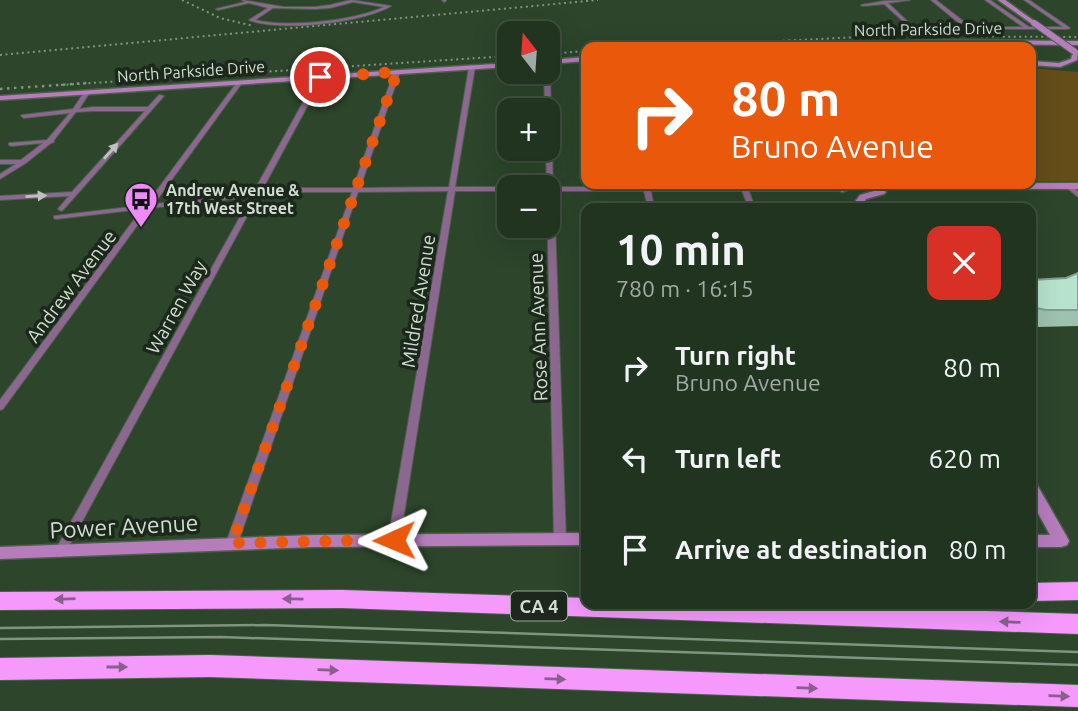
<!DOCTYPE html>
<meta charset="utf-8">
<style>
:root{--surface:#213420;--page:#2d3f2d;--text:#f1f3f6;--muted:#a2aaa5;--line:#3e4f3e}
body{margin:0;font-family:Ubuntu,sans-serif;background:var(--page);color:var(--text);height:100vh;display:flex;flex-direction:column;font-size:26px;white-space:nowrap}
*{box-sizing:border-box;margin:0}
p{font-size:23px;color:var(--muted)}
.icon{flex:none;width:38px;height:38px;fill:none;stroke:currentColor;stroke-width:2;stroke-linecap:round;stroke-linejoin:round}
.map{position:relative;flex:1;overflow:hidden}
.panel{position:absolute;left:581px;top:203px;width:455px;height:406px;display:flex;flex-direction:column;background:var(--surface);border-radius:14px;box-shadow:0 7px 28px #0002,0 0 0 2px var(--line)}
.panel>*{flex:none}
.guide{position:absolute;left:581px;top:42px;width:455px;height:147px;border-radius:14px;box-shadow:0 7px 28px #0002,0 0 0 2px var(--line);background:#ea580c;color:#fff;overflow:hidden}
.needle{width:46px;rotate:343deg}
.fabs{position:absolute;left:497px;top:21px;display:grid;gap:14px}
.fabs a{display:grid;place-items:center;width:63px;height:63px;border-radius:14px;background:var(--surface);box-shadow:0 7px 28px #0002,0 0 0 2px var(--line);font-size:35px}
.pin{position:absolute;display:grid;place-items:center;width:60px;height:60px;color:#fff;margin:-30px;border:4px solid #fff;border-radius:50%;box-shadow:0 2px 7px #0007}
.me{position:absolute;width:77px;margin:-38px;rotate:269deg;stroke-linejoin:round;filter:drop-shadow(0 0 5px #0008)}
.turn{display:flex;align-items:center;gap:24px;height:147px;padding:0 35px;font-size:32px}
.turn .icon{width:91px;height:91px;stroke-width:2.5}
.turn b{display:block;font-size:49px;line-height:60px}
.round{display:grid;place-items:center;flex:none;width:74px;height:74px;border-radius:14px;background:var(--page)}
.summary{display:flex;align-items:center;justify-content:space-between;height:119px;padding:0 35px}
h1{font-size:42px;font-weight:700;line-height:52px}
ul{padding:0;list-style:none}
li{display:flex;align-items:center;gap:21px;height:91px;padding:0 35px}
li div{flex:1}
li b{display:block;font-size:26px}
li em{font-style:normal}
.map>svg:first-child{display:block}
.green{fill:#644d19}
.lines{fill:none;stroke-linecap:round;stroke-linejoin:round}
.street-casing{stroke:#4a6149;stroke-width:2}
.secondary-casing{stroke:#4a6149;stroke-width:3}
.highway-casing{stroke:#4a6149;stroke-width:2}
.street{fill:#8c678f;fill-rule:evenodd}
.secondary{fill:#b67cbc;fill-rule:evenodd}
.highway{fill:#f599fd;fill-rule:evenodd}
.tram{stroke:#80947f;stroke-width:2.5}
.rail-far1{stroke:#80947f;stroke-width:2;stroke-dasharray:2 3.5;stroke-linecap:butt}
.rail{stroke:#80947f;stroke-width:2.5;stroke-dasharray:2.5 4.5;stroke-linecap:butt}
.secondary-bridge-casing{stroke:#4a6149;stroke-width:8;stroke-linecap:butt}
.secondary-bridge{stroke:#b67cbc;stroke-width:6}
.wall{fill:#9dc2b0}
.building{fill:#b7e2cd;stroke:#809e90;stroke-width:2}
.oneway{fill:#bfc1c0}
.oneway2{fill:#89608c}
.route{stroke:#ea580c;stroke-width:12;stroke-dasharray:0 21.6}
.labels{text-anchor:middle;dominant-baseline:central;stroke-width:7;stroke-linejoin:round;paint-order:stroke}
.far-street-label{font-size:16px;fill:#d0dfd0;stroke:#1d281c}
.far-poi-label{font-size:16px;font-weight:bold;fill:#d0dfd0;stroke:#1d281c;text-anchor:start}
.shield{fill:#1d281c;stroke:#9aa89a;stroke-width:2}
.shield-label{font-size:18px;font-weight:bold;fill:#d0dfd0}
.street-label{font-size:19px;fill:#d0dfd0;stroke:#1d281c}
.near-street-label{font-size:23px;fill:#d0dfd0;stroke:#1d281c}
</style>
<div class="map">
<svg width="1078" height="711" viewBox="0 0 1078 711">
<rect width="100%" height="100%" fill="#2c452b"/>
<!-- green -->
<path class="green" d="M1031,68L1078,72V181H1031Z"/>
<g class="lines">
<defs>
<g id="street">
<path d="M242,0L284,7H315L330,5L351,0L391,6C363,23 279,32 249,20L268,8L249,3L218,10L216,9L245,2ZM353,2L384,7C353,21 288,28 255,20L273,8L315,9L330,8Z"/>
<path d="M442,0H446V1L444,2Z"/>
<path d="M910,0L888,3L907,21L905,23L884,4L863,6L861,5L884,1Z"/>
<path d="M931,0H936L963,21V23H959Z"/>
<path d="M985,0H990L1029,27H1063L1024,0H1029L1070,28L1068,29H914L912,28L914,27H1023Z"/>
<path d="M472,65L475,67L455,187H510L509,191H455L400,540L398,543L394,544L390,543L388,540L448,191L358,192L238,543L236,546L232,548L228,546L226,543L352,192H293L258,196L64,555L60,557L56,555L54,552L56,549L251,197L150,208L3,409L0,410V400L142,209L56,219L54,218V216L146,205L238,81H242V83L154,204L253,193L317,77L320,75L323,77L261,192L293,188H353L394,72L397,70L400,72L360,188L449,187L469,67Z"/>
<path d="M548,71L550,72L553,187H643L644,184H648L650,187H741V184H745L747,187H842L845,189L842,191H749L755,208H749L742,191H651L654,208H648L644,191H554L566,539L564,542L560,543L556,542L554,539L546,149H548V110H545L544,72Z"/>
<path d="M85,91L90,92L79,109L93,107H148L159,95L164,96L63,210L61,211L58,209L69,196L0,200V196L72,192L145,111H93L76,112L54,140V142L51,143L26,163L0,179V174L16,164H0V160H21L43,143L11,146L9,145V143L47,140L70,113L24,118L21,116L22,115L73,109Z"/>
<path d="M1068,184L1078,191V197L1066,187L1065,186Z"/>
</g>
<g id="secondary">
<path d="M998,0H1005L1037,23L1032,24Z"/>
<path d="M947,40L1078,41V45L947,44L775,47L778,45Z"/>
<path d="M1073,51H1078L1077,60L1060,67L1031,65V61L1059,63L1071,59Z"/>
<path d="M586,57V61L548,64V60Z"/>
<path d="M509,63V67L0,100V96Z"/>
<path d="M1078,183V189L853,188L842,192L837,189L847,184Z"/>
<path d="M881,189L886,192L884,194L866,199L860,208H855L852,206L860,195Z"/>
<path d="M1031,481L1036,483L1067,537L1069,541L1067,545L1061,547H1031V535H1050L1031,500Z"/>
<path d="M586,533V545L313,547L0,559V547L313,535Z"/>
</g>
<g id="highway">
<path d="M1078,582V600L1031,601V583Z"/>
<path d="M342,590L586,598V604H761L1078,614V634L342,608L0,610V592Z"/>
<path d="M210,655L1078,685V707L210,677L0,680V658Z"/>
</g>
</defs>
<!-- street casing -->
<use href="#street" class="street-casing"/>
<!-- secondary casing -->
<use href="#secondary" class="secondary-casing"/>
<!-- highway casing -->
<use href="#highway" class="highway-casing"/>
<!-- street -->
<use href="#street" class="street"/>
<!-- secondary -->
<use href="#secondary" class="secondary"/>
<!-- highway -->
<use href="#highway" class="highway"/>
<!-- tram -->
<g class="tram">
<path d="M0,628L266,625L1078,652"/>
<path d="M0,639L221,637L1078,665"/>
</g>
<!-- rail-far1 -->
<g class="rail-far1">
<path d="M182,0L220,18L254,26"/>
<path d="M651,47L882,36L1078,37"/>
<path d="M548,54L586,51"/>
<path d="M0,55L598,0"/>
<path d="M61,85L509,56"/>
</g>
<!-- rail -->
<path class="rail" d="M0,89L88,83"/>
<defs>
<path id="secondary-bridge" d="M1034,23L1075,52"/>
</defs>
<!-- secondary-bridge casing -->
<use href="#secondary-bridge" class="secondary-bridge-casing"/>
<!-- secondary-bridge -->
<use href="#secondary-bridge" class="secondary-bridge"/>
</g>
<!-- wall -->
<path class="wall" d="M1078,273V326L1038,327L1031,325L1032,280L1066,278Z"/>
<!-- building -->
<path class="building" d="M1078,273V310H1046L1031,307V286H1036L1032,280L1066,278Z"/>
<!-- one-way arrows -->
<defs><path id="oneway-solid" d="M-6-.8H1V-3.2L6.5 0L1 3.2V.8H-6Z" transform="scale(1.75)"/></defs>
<g class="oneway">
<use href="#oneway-solid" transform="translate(111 151) rotate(-48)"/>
<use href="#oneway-solid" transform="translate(36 196) rotate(-3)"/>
</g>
<g class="oneway2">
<use href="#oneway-solid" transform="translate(65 599) rotate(178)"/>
<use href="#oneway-solid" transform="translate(293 599) rotate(-179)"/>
<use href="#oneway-solid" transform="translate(1010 622) rotate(-178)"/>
<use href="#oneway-solid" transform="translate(117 667)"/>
<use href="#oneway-solid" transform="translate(328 670) rotate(2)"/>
<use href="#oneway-solid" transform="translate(555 679) rotate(2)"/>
<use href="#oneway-solid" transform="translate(807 688) rotate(2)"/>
<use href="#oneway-solid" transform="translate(1059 696) rotate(2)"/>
</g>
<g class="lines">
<!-- route -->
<path class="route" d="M320,77L397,72L232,543L394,540"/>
</g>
<!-- icons -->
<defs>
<symbol id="bus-pin" viewBox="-11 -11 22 30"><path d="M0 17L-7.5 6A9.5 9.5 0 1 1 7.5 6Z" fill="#ee8bf8" stroke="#1d281c"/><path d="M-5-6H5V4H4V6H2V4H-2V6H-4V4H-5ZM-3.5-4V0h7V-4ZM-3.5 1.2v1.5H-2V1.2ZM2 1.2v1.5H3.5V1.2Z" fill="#111"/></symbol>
</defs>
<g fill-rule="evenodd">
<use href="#bus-pin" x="122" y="180" width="38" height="52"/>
</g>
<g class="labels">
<!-- far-street labels -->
<g class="far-street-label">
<text transform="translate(928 29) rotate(-1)">North Parkside Drive</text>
<text transform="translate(191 71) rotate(-4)">North Parkside Drive</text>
</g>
<!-- far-poi labels -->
<g class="far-poi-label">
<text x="166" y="190">Andrew Avenue &amp;<tspan x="166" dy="18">17th West Street</tspan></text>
</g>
<!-- shield labels -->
<rect class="shield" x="511" y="591.5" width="56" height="29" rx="5"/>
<g class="shield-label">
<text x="539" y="606">CA 4</text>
</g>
<!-- street labels -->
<g class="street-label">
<text transform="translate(71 286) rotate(-53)">Andrew Avenue</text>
<text transform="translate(418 301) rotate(-81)">Mildred Avenue</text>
<text transform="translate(176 307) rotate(-61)">Warren Way</text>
<text transform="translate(538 327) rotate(-92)">Rose Ann Avenue</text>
</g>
<!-- near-street labels -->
<g class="near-street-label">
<text transform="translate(124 526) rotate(-3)">Power Avenue</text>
</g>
</g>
</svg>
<div class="fabs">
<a><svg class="needle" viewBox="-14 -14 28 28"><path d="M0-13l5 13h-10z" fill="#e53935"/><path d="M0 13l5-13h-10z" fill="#a2aaa5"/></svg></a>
<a>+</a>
<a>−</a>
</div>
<div class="pin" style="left:320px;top:77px;background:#d93025"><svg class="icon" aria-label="arrive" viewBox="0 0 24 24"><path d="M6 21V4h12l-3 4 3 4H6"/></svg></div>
<svg class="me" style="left:394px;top:540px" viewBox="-20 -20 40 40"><path d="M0-17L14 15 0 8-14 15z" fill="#ea580c" stroke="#fff" stroke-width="4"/></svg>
<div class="guide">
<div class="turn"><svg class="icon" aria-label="right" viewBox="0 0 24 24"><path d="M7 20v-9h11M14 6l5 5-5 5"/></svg><div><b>80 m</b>Bruno Avenue</div></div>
</div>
<section class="panel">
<div class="summary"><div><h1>10 min</h1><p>780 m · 16:15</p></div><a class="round" style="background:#d93025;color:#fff"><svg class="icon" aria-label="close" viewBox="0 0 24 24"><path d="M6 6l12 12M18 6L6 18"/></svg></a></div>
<ul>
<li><svg class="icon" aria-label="right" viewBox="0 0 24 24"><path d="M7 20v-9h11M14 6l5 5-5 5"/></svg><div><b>Turn right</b><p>Bruno Avenue</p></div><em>80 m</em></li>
<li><svg class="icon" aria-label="left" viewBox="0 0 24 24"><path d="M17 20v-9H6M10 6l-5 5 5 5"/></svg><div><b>Turn left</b></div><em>620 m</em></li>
<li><svg class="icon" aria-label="arrive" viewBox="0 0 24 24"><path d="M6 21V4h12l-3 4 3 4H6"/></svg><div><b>Arrive at destination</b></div><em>80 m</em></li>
</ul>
</section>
</div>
